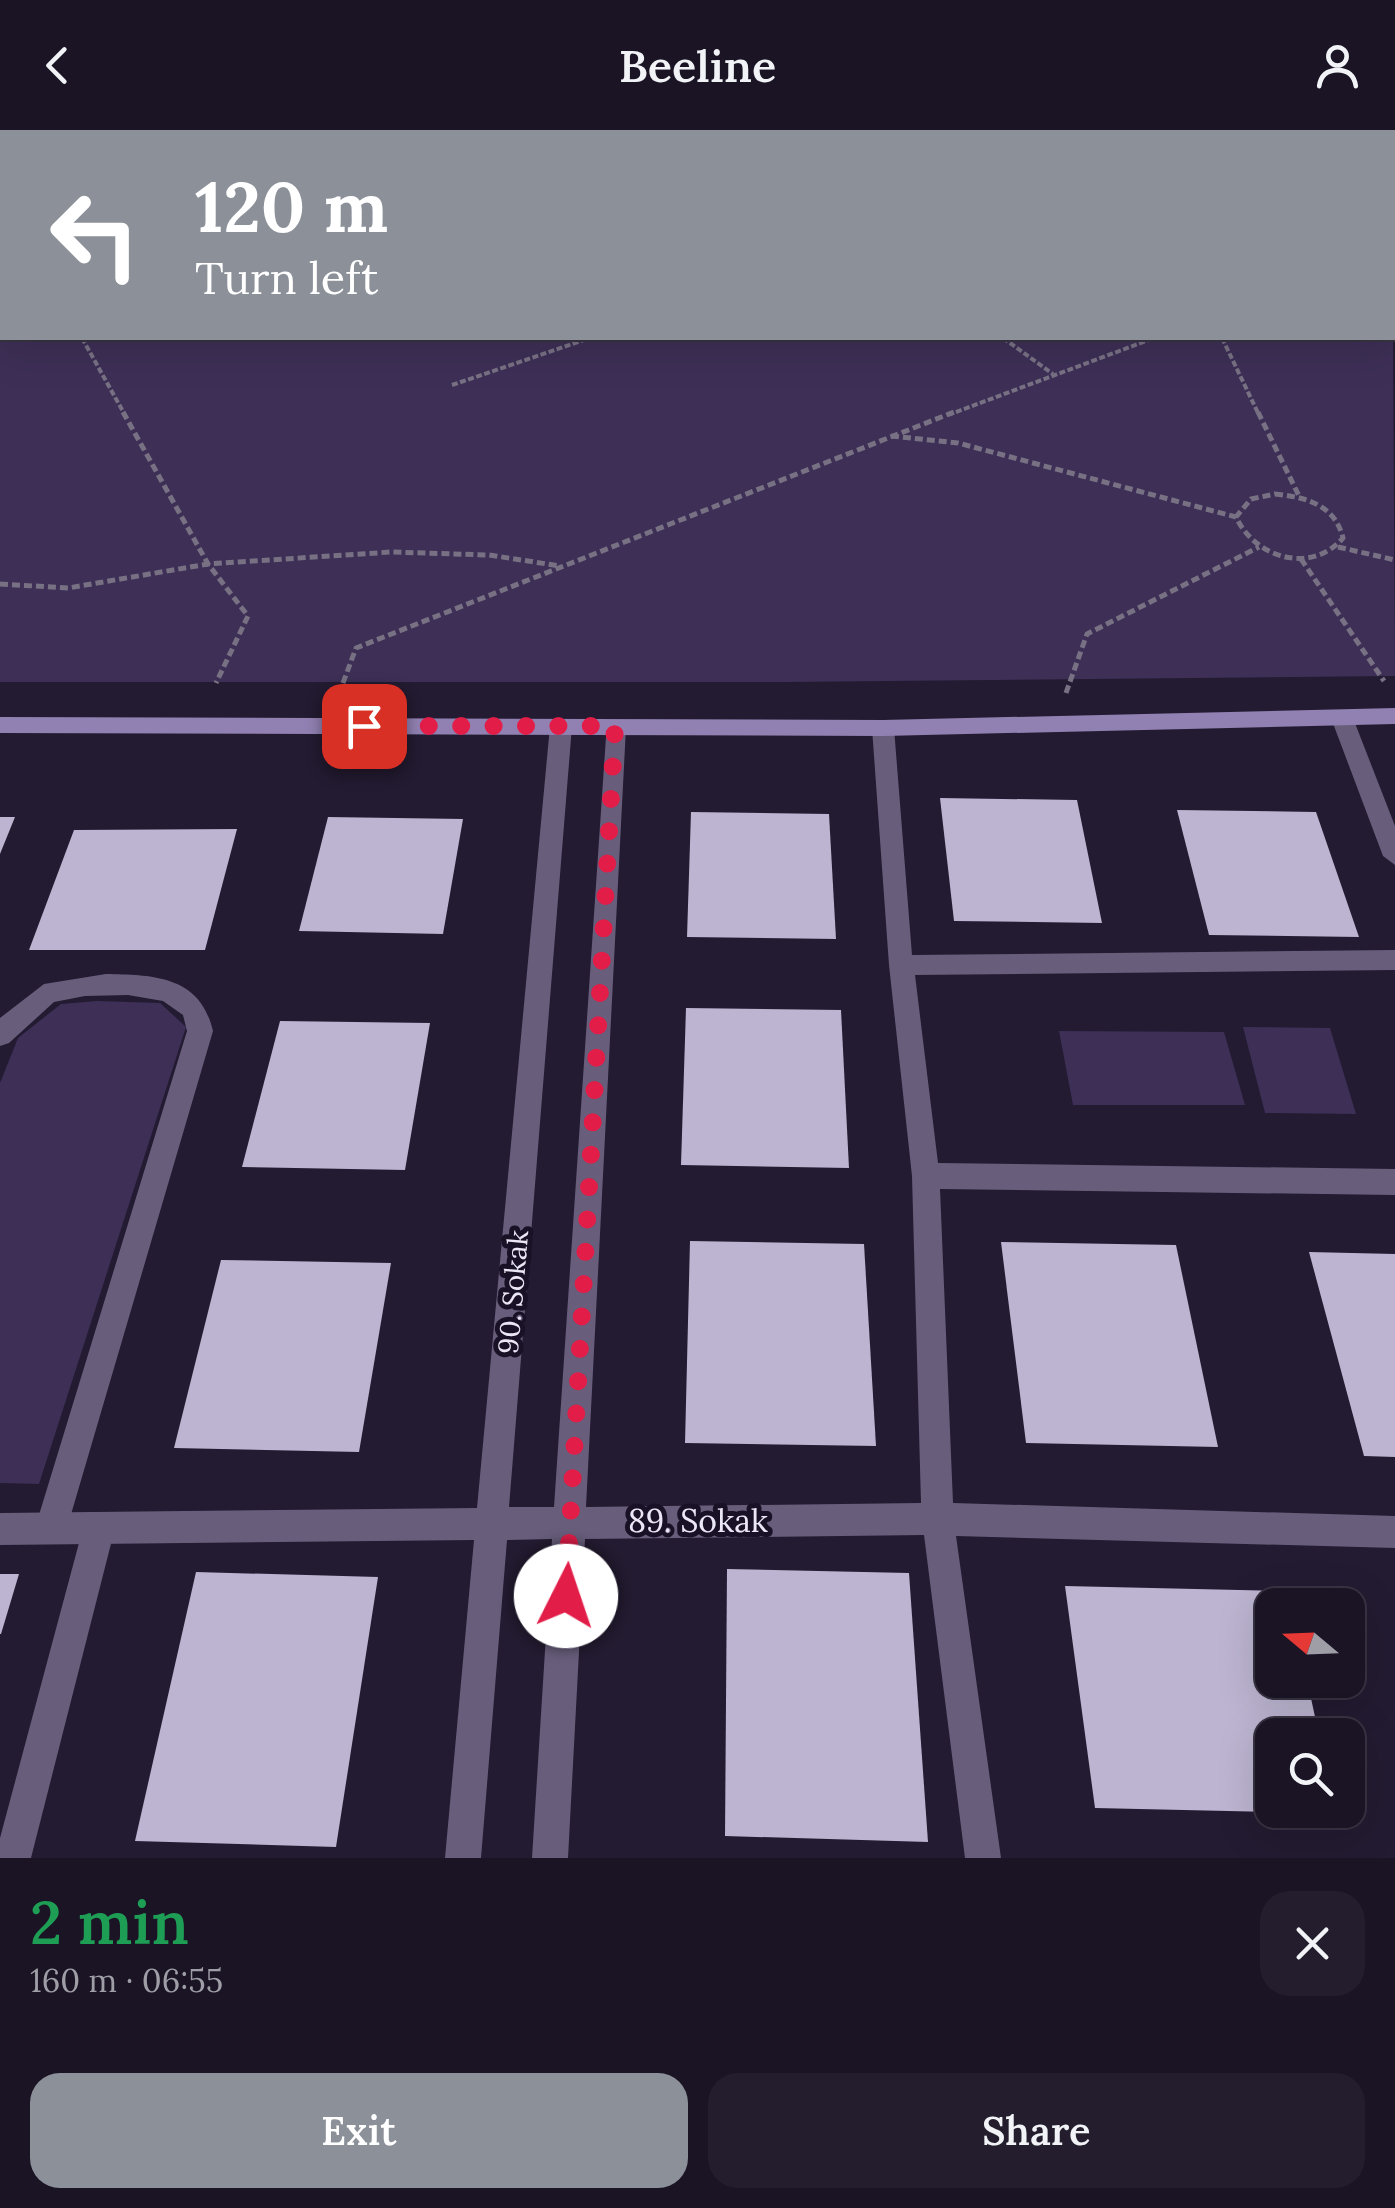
<!DOCTYPE html>
<meta charset="utf-8">
<style>
:root{--surface:#1a1425;--page:#231d2d;--text:#f1f3f6;--muted:#9f9ea7;--line:#383342;--accent:#8c9099}
body{margin:0;font-family:Lora,serif;background:var(--page);color:var(--text);height:100vh;display:flex;flex-direction:column;font-size:38px;white-space:nowrap}
*{box-sizing:border-box;margin:0}
p{font-size:32px;color:var(--muted)}
.icon{flex:none;width:55px;height:55px;fill:none;stroke:currentColor;stroke-width:2;stroke-linecap:round;stroke-linejoin:round}
.map{position:relative;height:1728px;overflow:hidden}
.details{display:flex;flex-direction:column;background:var(--surface);flex:1}
.details>*{flex:none}
.top-card{position:absolute;left:0px;top:0px;width:1395px;height:210px;box-shadow:0 10px 40px #0002,0 0 0 2px var(--line);background:#8c9099;color:#fff;overflow:hidden}
.needle{width:65px;rotate:289deg}
.fabs{position:absolute;left:1255px;top:1458px;display:grid;gap:20px}
.fabs a{display:grid;place-items:center;width:110px;height:110px;border-radius:20px;background:var(--surface);box-shadow:0 10px 40px #0002,0 0 0 2px var(--line);font-size:50px}
.pin{position:absolute;display:grid;place-items:center;width:85px;height:85px;color:#fff;margin:-42px;border-radius:20px;box-shadow:0 5px 15px #0006}
.me{position:absolute;width:110px;margin:-55px;rotate:4deg;stroke-linejoin:round;filter:drop-shadow(0 0 8px #0008)}
.turn{display:flex;align-items:center;gap:35px;height:210px;padding:0 30px;font-size:45px}
.turn .icon{width:130px;height:130px;stroke-width:2.5}
.turn b{display:block;font-size:70px;line-height:85px}
.round{display:grid;place-items:center;flex:none;width:105px;height:105px;border-radius:30px;background:var(--page)}
.head{display:flex;align-items:center;justify-content:space-between;height:170px;padding:0 30px}
h1{font-size:60px;font-weight:600;line-height:75px;color:#1e9e55}
.primary-button{display:flex;gap:20px;margin-top:auto;padding:20px 30px}
.primary-button a{flex:1;height:115px;border-radius:30px;background:var(--accent);color:#fff;font-size:40px;font-weight:600;line-height:115px;text-align:center}
.primary-button a+a{background:var(--page);color:var(--text)}
header{display:flex;justify-content:space-between;align-items:center;height:130px;padding:0 30px;background:var(--surface);font-size:45px;font-weight:600}
.map>svg:first-child{display:block}
.green{fill:#3d2f56}
.building{fill:#bcb4d0}
.lines{fill:none;stroke-linecap:round;stroke-linejoin:round}
.path-far1{stroke:#787184;stroke-width:4;stroke-dasharray:6 2.5;stroke-linecap:butt}
.path{stroke:#787184;stroke-width:5;stroke-dasharray:8 4;stroke-linecap:butt}
.lane{fill:#685e7c;fill-rule:evenodd}
.street{fill:#685e7c;fill-rule:evenodd}
.secondary{fill:#9181b2;fill-rule:evenodd}
.route{stroke:#e11d48;stroke-width:18;stroke-dasharray:0 32.4}
.labels{text-anchor:middle;dominant-baseline:central;stroke-width:10;stroke-linejoin:round;paint-order:stroke}
.street-label{font-size:28px;fill:#ece7f6;stroke:#191227}
.near-street-label{font-size:32px;fill:#ece7f6;stroke:#191227}
</style>
<header><svg class="icon" aria-label="back" viewBox="0 0 24 24"><path d="M15 5l-7 7 7 7"/></svg>Beeline<svg class="icon" aria-label="person" viewBox="0 0 24 24"><circle cx="12" cy="8" r="4"/><path d="M4 21q1-7 8-7t8 7"/></svg></header>
<div class="map">
<svg width="1395" height="1728" viewBox="0 0 1395 1728">
<rect width="100%" height="100%" fill="#231b31"/>
<!-- green -->
<g class="green">
<path d="M1392,48L1395,546L785,552H0V83L2,208H1392Z"/>
<path d="M97,871L160,873L186,897L39,1354L0,1353V953L18,908L61,874Z"/>
<path d="M1243,897L1330,898L1356,984L1265,983Z"/>
<path d="M1059,901L1224,902L1245,975H1073Z"/>
</g>
<!-- building -->
<g class="building">
<path d="M940,668L1077,670L1102,793L954,791Z"/>
<path d="M1177,680L1316,682L1359,807L1209,805Z"/>
<path d="M691,682L829,684L836,809L687,807Z"/>
<path d="M0,687H15L0,724Z"/>
<path d="M328,687L463,689L443,804L299,801Z"/>
<path d="M237,699L205,820H29L74,700Z"/>
<path d="M686,878L841,880L849,1038L681,1035Z"/>
<path d="M280,891L430,893L405,1040L242,1037Z"/>
<path d="M690,1111L864,1114L876,1316L685,1313Z"/>
<path d="M1001,1112L1176,1115L1218,1317L1026,1313Z"/>
<path d="M1309,1122L1395,1124V1327L1364,1326Z"/>
<path d="M221,1130L391,1133L359,1322L174,1318Z"/>
<path d="M727,1439L909,1443L928,1712L725,1706Z"/>
<path d="M196,1442L378,1447L336,1717L135,1711Z"/>
<path d="M0,1444H19L1,1504H0Z"/>
<path d="M1065,1456L1287,1461L1290,1475H1272V1550H1307L1319,1605H1272V1682L1095,1678Z"/>
</g>
<g class="lines">
<!-- path-far1 -->
<g class="path-far1">
<path d="M82,208L125,285"/>
<path d="M1003,208L1053,244"/>
<path d="M1222,208L1259,285"/>
<path d="M1380,208H1395"/>
<path d="M452,255L590,208"/>
<path d="M948,285L1154,208"/>
</g>
<!-- path -->
<g class="path">
<path d="M123,282L208,434L248,486L216,553"/>
<path d="M1258,282L1300,368"/>
<path d="M891,306L958,313L1236,387"/>
<path d="M1275,364C1306,367 1335,375 1343,408C1311,445 1255,428 1236,387L1251,369Z"/>
<path d="M1338,417L1395,430"/>
<path d="M1301,429L1384,551"/>
<path d="M0,454L68,458L208,434L391,422L489,425L560,436"/>
<path d="M343,553L356,518L954,282"/>
<path d="M1066,563L1087,504L1259,417"/>
</g>
<!-- lane -->
<g class="lane">
<path d="M106,844C155,845 200,846 213,901L67,1398L62,1409L51,1414L40,1409L35,1398L187,901L183,885L163,871L128,865L85,866L54,872L9,913L0,916V888L44,854Z"/>
<path d="M99,1382L110,1387L115,1398L31,1728H0V1708L83,1398L88,1387Z"/>
</g>
<!-- street -->
<g class="street">
<path d="M128,0H142V2H129Z"/>
<path d="M373,0H387V2H374Z"/>
<path d="M565,0H579L580,2H567Z"/>
<path d="M725,0H739L740,2H727Z"/>
<path d="M1055,0H1069L1070,2H1057Z"/>
<path d="M1224,0H1238L1239,2H1226Z"/>
<rect x="1392" y="29" width="3" height="8"/>
<path d="M1342,580L1353,588L1395,696V735L1383,726L1331,588Z"/>
<path d="M561,588L572,596L509,1377H554L607,592L615,589L626,597L586,1377L921,1373L912,1046L889,835L872,598L875,593L883,590L894,598L912,825L1395,820V840L915,845L938,1033L1395,1039V1065L940,1059L953,1373L1395,1386V1418L956,1406L1001,1728H965L924,1405L585,1409L568,1728H532L552,1409L507,1410L481,1728H445L474,1410L0,1415V1383L477,1378L550,596Z"/>
</g>
<!-- secondary -->
<g class="secondary">
<path d="M880,0H894L895,2H882Z"/>
<path d="M1395,578V594L883,606L0,603V587L883,590Z"/>
</g>
</g>
<g class="lines">
<!-- route -->
<path class="route" d="M364,596H615L566,1466"/>
</g>
<g class="labels">
<!-- street labels -->
<g class="street-label">
<text transform="translate(513 1162) rotate(-85)">90. Sokak</text>
</g>
<!-- near-street labels -->
<g class="near-street-label">
<text x="698" y="1390">89. Sokak</text>
</g>
</g>
</svg>
<div class="fabs">
<a><svg class="needle" viewBox="-14 -14 28 28"><path d="M0-13l5 13h-10z" fill="#e53935"/><path d="M0 13l5-13h-10z" fill="#9f9ea7"/></svg></a>
<a><svg class="icon" aria-label="search" viewBox="0 0 24 24"><circle cx="10" cy="10" r="6"/><path d="M15 15l6 6"/></svg></a>
</div>
<div class="pin" style="left:364px;top:596px;background:#d93025"><svg class="icon" aria-label="arrive" viewBox="0 0 24 24"><path d="M6 21V4h12l-3 4 3 4H6"/></svg></div>
<svg class="me" style="left:566px;top:1466px" viewBox="-20 -20 40 40"><circle r="19" fill="#fff"/><path d="M0-13L10 11 0 6-10 11z" fill="#e11d48"/></svg>
<div class="top-card">
<div class="turn"><svg class="icon" aria-label="left" viewBox="0 0 24 24"><path d="M17 20v-9H6M10 6l-5 5 5 5"/></svg><div><b>120 m</b>Turn left</div></div>
</div>
</div>
<section class="details">
<div class="head"><div><h1>2 min</h1><p>160 m · 06:55</p></div><a class="round"><svg class="icon" aria-label="close" viewBox="0 0 24 24"><path d="M6 6l12 12M18 6L6 18"/></svg></a></div>
<div class="primary-button"><a>Exit</a><a>Share</a></div>
</section>
